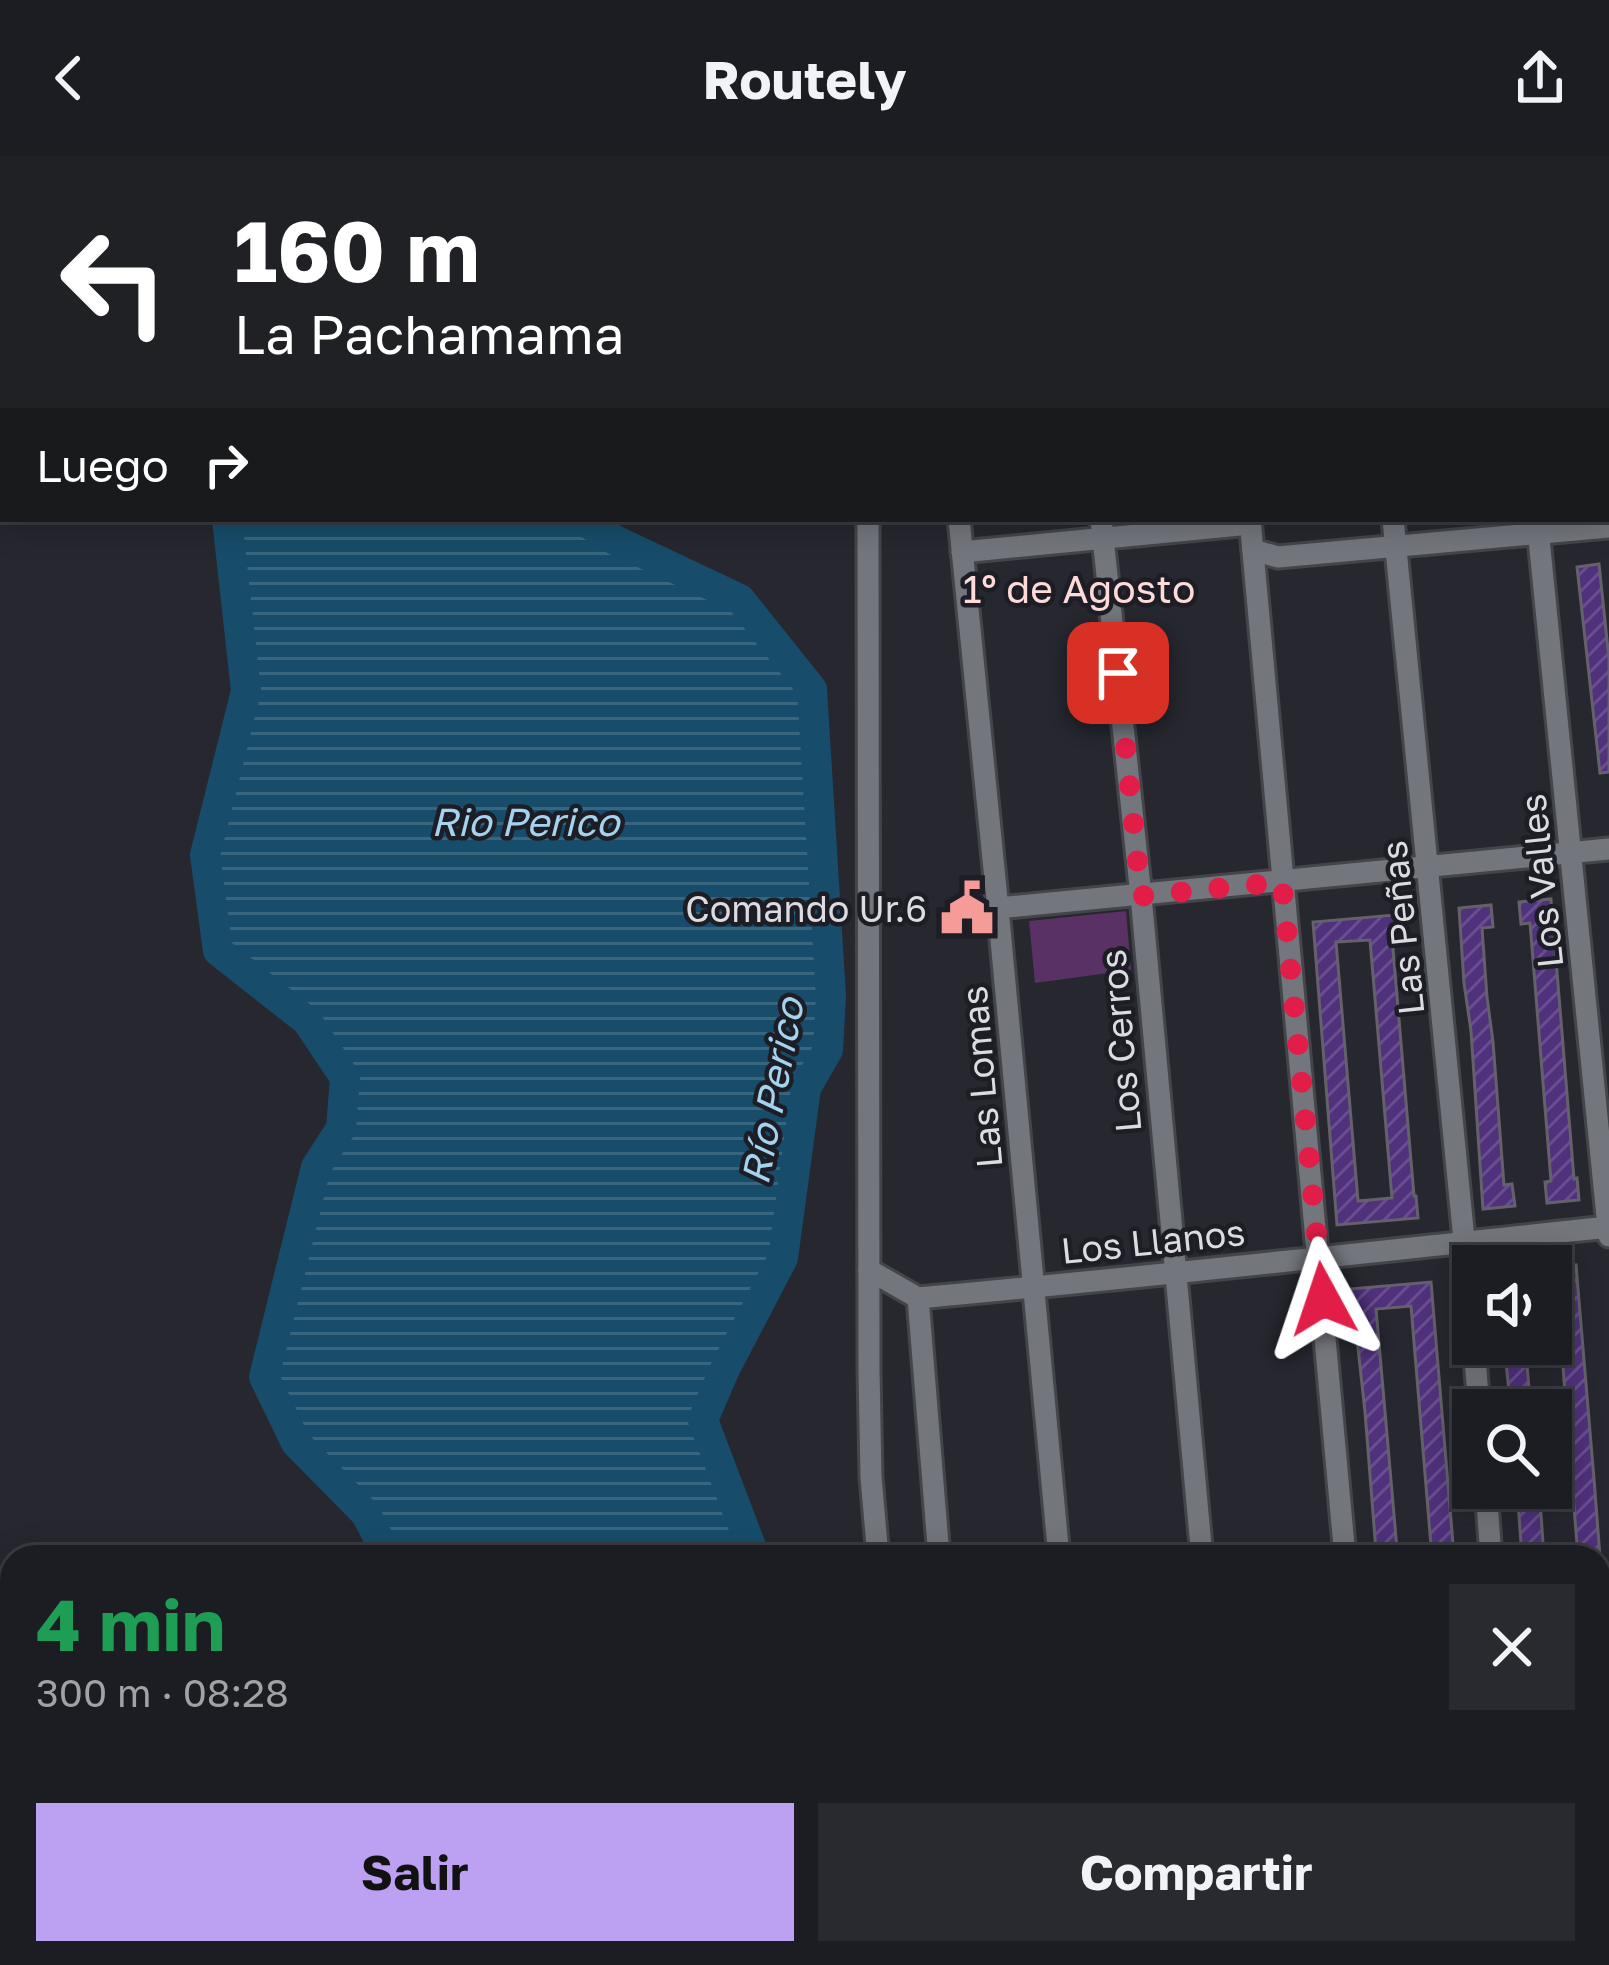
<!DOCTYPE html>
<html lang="es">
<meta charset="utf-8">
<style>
:root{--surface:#1c1d23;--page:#292a30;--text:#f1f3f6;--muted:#a0a2a6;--line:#3a3b41;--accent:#bca0f2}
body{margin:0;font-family:"Golos Text",sans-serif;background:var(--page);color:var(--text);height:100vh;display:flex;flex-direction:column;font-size:45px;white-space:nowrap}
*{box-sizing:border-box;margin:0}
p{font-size:39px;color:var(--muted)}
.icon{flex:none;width:66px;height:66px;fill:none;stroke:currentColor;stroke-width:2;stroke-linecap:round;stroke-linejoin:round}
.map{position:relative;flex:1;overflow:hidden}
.drawer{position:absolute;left:0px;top:1389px;width:1611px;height:420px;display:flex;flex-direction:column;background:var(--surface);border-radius:36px 36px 0 0;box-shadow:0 6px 30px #0003,0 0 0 3px var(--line)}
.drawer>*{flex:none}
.top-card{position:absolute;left:0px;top:0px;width:1611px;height:366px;box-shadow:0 6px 30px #0003,0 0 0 3px var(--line);background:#202124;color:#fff;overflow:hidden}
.fabs{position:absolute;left:1452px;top:1089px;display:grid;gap:24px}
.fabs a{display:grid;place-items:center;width:120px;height:120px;border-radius:0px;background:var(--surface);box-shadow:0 6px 30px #0003,0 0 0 3px var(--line);font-size:60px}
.pin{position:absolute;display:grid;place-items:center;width:102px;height:102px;color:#fff;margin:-51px;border-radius:24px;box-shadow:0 6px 18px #0006}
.me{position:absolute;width:132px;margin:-66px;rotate:355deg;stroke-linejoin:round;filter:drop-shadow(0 0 9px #0008)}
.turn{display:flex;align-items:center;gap:42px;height:252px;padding:0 36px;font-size:54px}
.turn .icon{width:156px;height:156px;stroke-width:2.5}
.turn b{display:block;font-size:84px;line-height:102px}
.then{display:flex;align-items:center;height:114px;padding:0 36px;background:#0003;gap:24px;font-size:45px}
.round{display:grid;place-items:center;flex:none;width:126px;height:126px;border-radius:0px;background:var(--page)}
.summary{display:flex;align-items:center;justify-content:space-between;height:204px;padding:0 36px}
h1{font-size:72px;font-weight:700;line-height:90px;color:#1e9e55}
.cta{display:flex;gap:24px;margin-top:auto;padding:24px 36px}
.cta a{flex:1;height:138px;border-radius:0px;background:var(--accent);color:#111;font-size:48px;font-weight:700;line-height:138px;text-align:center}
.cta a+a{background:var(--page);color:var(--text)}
header{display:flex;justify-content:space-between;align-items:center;height:156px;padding:0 36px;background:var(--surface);font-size:54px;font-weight:700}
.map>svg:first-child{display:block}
.park{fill:#5a3164}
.water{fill:url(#water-rules);stroke:#52788d;stroke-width:3}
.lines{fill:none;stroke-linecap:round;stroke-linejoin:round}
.river{stroke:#174d6a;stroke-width:30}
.building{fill:url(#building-hatch);stroke:#64616a;stroke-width:3;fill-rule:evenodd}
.minor-casing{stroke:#44454b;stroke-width:27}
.path{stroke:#76777d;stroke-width:3;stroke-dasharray:9 9;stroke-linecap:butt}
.minor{stroke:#74767e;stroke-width:21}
.route{stroke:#e11d48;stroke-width:21;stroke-dasharray:0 37.8}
.labels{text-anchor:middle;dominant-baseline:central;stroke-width:9;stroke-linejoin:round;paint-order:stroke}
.street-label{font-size:36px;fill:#dbdbe0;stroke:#1d1e25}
.poi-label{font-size:36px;fill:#dbdbe0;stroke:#1d1e25;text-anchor:end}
.neighbourhood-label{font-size:39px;fill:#fedbd8;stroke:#1d1e25}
.water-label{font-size:39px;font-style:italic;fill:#a5d2ee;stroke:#1d1e25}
</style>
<header><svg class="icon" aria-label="back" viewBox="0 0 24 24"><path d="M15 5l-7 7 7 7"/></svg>Routely<svg class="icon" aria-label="share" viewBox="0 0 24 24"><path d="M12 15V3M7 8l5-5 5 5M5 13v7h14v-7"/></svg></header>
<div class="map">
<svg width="1609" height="1809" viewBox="0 0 1609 1809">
<defs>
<pattern id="water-rules" width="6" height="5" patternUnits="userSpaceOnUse" patternTransform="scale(3)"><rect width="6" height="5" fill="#174d6a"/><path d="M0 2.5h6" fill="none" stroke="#38667f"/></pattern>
<pattern id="building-hatch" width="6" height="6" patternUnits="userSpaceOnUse" patternTransform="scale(3)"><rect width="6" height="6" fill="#4f317c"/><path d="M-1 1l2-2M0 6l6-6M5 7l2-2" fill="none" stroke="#684e8e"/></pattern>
</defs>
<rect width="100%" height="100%" fill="#26272f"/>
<!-- park -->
<path class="park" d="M1126,755L1131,814L1035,827L1029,765Z"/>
<!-- water -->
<g class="water">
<path d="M190,0H555L556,3H190Z"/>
<path d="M227,363H581L616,384L740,443L812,533L831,840L828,894L806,932L783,1102L724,1215L703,1264L755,1401H388L366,1358L296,1287L264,1221L316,1011L341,972L345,922L307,865L218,795L205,699L246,535Z"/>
<path d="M301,1797H881L882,1809H301Z"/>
</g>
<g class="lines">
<!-- river -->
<g class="river">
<path d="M227,363L246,535L205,699L218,795L307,865L345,922L341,972L316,1011L264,1221L296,1287L366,1358L388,1401"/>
<path d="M581,363L615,384L740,443L812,533L831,840L828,894L806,932L783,1102L724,1215L703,1264L755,1401"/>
<path d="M301,1797V1809"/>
<path d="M881,1797L882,1809"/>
</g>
</g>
<!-- building -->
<g class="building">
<path d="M1599,408L1609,503V616L1600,617L1577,411Z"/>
<path d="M1551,743L1574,1023L1577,1022L1579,1044L1547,1047L1545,1026L1551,1025L1530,767L1521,768L1519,746Z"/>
<path d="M1491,749L1493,771L1482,772L1487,841L1493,886L1504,1029L1512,1028L1515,1050L1483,1053L1471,875L1464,827L1459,752Z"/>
<path d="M1394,759L1396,781H1392L1414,1040H1416L1418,1062L1337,1069L1313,766ZM1370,784L1392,1042L1358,1045L1336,786Z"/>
<path d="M1576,1109L1594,1323L1600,1401H1578L1561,1186L1555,1134H1551V1112Z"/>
<path d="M1431,1126L1453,1388L1431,1390L1411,1150L1376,1153L1397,1393L1376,1395L1365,1256L1354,1155H1351L1349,1133Z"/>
<path d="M1504,1188H1525L1531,1254H1511Z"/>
<path d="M1540,1344L1544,1401H1522L1518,1346Z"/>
</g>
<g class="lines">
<defs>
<g id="minor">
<path d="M917,0L918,3"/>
<path d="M1064,0V3"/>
<path d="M1361,0V3"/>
<path d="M1505,0V3"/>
<path d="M893,3L895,0"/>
<path d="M0,69L3,70"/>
<path d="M1608,193L1609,192"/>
<path d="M868,363L869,1215L871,1321L878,1401"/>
<path d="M959,363L999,763L1059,1401"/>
<path d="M1101,363L1141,740L1202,1401"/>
<path d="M1250,363L1345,1401"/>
<path d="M1393,363L1473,1175"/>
<path d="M1537,363L1609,1080"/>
<path d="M1253,394L1278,401L1609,371"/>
<path d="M962,396L1250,368"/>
<path d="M998,752L1609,693"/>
<path d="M869,1114L918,1142"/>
<path d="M918,1142C1149,1121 1379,1095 1609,1071"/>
<path d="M918,1142L939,1401"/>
<path d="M1474,1188L1479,1254"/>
<path d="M1486,1332L1491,1401"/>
<path d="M1599,1455L1609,1454"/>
<path d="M1599,1728L1609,1727"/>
<path d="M908,1797L909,1809"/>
<path d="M1089,1797L1090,1809"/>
<path d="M1236,1797L1237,1809"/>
</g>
</defs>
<!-- minor casing -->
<use href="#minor" class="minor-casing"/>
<!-- path -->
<path class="path" d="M1242,0V3"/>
<!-- minor -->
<use href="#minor" class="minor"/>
</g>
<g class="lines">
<!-- route -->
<path class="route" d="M1118,517L1141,740L1282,726L1323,1143"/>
</g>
<!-- icons -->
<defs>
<symbol id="civic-bare" viewBox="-9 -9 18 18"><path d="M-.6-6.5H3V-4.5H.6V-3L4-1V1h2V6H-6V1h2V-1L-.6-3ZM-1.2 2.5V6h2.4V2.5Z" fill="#f59b98" stroke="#1d1e25" stroke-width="2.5" paint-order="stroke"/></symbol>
</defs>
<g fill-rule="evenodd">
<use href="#civic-bare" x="929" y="714" width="76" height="76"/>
</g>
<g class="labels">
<!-- street labels -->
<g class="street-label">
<text transform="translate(1541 725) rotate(-96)">Los Valles</text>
<text transform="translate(1402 772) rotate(-96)">Las Peñas</text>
<text transform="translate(1120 885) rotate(-95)">Los Cerros</text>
<text transform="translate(981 921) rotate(-95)">Las Lomas</text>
<text transform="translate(1153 1085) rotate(-6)">Los Llanos</text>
</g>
<!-- poi labels -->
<g class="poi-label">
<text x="927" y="752">Comando Ur.6</text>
</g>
<!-- neighbourhood labels -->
<g class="neighbourhood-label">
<text x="1079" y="432">1º de Agosto</text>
</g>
<!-- water labels -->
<g class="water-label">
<text x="525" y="665">Rio Perico</text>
<text transform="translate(772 935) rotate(-79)">Río Perico</text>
</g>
</g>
</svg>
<div class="fabs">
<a><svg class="icon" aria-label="sound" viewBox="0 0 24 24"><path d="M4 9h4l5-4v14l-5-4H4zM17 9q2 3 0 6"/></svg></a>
<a><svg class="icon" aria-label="search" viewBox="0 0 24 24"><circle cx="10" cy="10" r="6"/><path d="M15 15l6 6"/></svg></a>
</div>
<div class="pin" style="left:1118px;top:517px;background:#d93025"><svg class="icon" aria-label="arrive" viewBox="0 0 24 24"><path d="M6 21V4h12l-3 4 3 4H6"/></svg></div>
<svg class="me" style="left:1323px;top:1143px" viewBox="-20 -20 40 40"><path d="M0-17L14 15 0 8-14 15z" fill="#e11d48" stroke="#fff" stroke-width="4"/></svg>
<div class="top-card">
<div class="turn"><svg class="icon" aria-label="left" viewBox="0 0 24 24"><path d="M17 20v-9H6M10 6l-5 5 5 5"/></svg><div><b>160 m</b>La Pachamama</div></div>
<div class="then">Luego<svg class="icon" aria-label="right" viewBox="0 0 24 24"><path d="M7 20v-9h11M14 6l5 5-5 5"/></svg></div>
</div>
<section class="drawer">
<div class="summary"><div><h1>4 min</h1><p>300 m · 08:28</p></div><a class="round"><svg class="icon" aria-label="close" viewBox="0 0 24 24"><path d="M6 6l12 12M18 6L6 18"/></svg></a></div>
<div class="cta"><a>Salir</a><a>Compartir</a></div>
</section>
</div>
